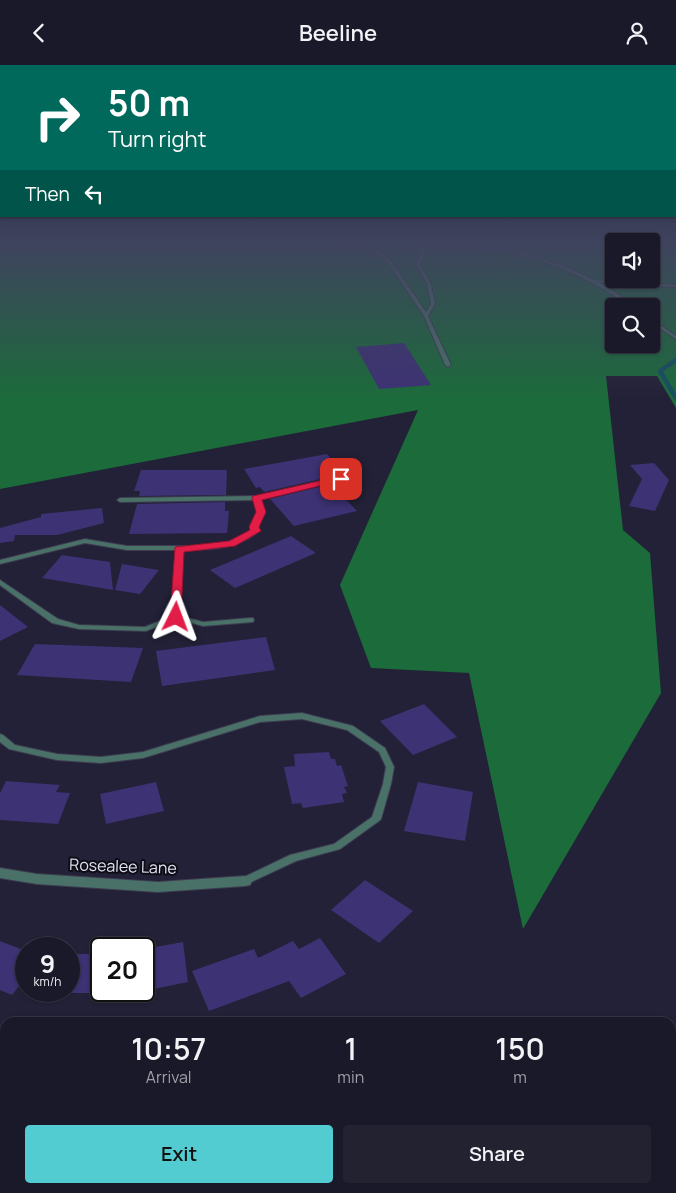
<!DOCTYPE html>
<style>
:root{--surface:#1a1929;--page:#232231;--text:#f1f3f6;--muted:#9fa0a8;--line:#383846;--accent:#52ccd0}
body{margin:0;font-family:Manrope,sans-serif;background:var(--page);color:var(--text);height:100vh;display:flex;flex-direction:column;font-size:19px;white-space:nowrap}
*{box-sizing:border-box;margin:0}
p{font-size:16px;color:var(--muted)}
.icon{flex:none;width:28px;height:28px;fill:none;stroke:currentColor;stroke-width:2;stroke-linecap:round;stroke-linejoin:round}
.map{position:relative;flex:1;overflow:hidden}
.drawer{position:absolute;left:0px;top:952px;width:676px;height:176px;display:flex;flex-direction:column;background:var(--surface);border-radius:15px 15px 0 0;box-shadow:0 1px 4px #0004,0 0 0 1px var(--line)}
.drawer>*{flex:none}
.banner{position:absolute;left:0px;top:0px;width:676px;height:152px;box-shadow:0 1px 4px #0004,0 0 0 1px var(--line);background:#00695c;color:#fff;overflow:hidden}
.controls{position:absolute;left:605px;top:168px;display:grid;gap:10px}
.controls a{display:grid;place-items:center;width:55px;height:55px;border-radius:5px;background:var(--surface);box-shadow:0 1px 4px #0004,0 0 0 1px var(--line);font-size:25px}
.speed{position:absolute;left:15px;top:872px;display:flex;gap:10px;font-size:25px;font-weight:700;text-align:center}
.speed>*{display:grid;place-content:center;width:65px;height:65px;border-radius:50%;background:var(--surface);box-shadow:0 1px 4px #0004,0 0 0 1px var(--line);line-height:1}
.speed small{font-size:12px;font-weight:400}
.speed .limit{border:2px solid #111;border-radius:8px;background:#fff;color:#111}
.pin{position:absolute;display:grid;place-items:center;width:42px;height:42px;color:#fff;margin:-21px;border-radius:10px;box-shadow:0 2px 8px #0006}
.me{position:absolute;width:55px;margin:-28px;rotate:3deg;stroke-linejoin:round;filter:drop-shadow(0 0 4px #0008)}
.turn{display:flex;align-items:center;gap:18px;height:105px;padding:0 25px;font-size:22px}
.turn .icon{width:65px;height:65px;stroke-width:2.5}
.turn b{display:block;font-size:35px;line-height:42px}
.then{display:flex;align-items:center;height:48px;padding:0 25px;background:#0003;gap:10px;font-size:19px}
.eta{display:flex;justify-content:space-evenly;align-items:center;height:85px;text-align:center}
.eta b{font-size:30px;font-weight:600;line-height:35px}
.primary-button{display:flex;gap:10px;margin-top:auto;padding:10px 25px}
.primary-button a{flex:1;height:58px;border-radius:5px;background:var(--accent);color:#111;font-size:20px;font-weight:600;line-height:58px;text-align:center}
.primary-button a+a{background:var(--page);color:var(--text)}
header{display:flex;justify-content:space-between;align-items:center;height:65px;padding:0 25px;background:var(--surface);font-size:22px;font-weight:600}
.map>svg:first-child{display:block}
.forest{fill:#1c6b3b;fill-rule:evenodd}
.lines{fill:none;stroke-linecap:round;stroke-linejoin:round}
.stream{stroke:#154f61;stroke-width:4.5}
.building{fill:#3d3274}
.service-casing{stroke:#3d3c51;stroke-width:2}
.minor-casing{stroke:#3d3c51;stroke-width:2}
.service{fill:#497167;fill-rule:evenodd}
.minor{fill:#497167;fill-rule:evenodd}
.route{fill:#e11d48;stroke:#92132f}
.labels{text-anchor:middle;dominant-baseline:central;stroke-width:4;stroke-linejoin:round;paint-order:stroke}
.near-street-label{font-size:16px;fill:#e0e0ef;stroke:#0d0c16}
</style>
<header><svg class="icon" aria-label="back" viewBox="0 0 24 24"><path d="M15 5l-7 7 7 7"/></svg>Beeline<svg class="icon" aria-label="person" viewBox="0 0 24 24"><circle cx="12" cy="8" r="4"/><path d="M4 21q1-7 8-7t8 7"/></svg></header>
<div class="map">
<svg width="676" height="1128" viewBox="0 0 676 1128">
<rect width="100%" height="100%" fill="#232137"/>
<!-- forest -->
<path class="forest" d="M0,176H628H614V214H651V178L676,181V343L657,311H606L623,465L650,488L661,628L523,864L469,608L371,603L340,520L418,345L0,424ZM614,241H651V279H614Z"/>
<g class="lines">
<!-- stream -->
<path class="stream" d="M676,295L660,306L676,333"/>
</g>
<!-- building -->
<g class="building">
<path d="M404,278L431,320L379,324L356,282Z"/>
<path d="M327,389L341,407L323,410L325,413L264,427L260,422L256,423L244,404Z"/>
<path d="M654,398L669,415L655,446L629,441L642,414L630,400Z"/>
<path d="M141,405H227L226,430L139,431L140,426H134Z"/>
<path d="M331,419L357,446L294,461L270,434Z"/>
<path d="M225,437V446H229L227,468L129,469L137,439Z"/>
<path d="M102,443L104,458L57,470H15L14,476L0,478V463L41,452V449Z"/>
<path d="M291,471L316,488L235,523L210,505Z"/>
<path d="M62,490L110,497L113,525L42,513Z"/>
<path d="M122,499L159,505L140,529L115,525Z"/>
<path d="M0,540L28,562L0,576Z"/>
<path d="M266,572L275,605L162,621L156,586Z"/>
<path d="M35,579L143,583L131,617L17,610Z"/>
<path d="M424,639L457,672L413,690L380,656Z"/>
<path d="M329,687L331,694H335L337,701L341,700L348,721L344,722L347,728L342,729L344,737L303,743L301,738L292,739L284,702L295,701L294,689Z"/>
<path d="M6,716L60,720L56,727L70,728L58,759L0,755V728Z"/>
<path d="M156,717L164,746L106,759L100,729Z"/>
<path d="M418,717L473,727L465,776L404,766Z"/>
<path d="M365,815L413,846L379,878L331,845Z"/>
<path d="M320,873L346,909L301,933L289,916L209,946L192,906L254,884L258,893L293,876L299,884Z"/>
<path d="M0,876L26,886V912L12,930L0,925Z"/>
<path d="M183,877L188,917L144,926V884Z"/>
<rect x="69" y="889" width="32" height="39"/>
</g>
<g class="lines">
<defs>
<g id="service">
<path d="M333,176H340L378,185L392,197L426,247L431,239L427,219L416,199L426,176L478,180L524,188L564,201L594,215L676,220V222L599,217L618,229L635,241H630C592,215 550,195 505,186C480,181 454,181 428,178L420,199L431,219L435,239L428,251L451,300L448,302L445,300L424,251L389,199L376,187Z"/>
<path d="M651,254L676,271V274L651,257Z"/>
<path d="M341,411L344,413L343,414L260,434L264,447L257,462L259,466C238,484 209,485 182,485L180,551L203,557L250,553H253L254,555L253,557L203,561L177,554L146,566L79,564L52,558L0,520V515L58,554L79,560L145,562L172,551L176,485H127L85,478L0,499V495L85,474L127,481H203L230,477L252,465L251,462L258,447L254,435L120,437L117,435L120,433L257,431Z"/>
<path d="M302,648L353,661L385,683L394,702L391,719L381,754L379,756L340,784L296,796L245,820L242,819L240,816L242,813L290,790L334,779L372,752L383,719L386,702L379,687L347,665L302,654L260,657L143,693L101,698L57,695L9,684L0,677V669L3,670L15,680L57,689L101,692L143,687L260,651Z"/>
<path d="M0,994L5,996V1006L0,1004Z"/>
<path d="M429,1124H447L448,1128H430Z"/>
</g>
<path id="minor" d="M0,803L37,809L158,817L245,811L250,812L252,816L250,820L245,821L158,827L37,819L0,813Z"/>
</defs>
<!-- service casing -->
<use href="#service" class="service-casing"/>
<!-- minor casing -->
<use href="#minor" class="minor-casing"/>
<!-- service -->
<use href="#service" class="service"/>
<!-- minor -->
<use href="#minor" class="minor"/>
</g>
<!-- sky -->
<linearGradient id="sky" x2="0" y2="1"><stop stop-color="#13121e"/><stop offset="0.53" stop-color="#3f435e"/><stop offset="1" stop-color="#3f435e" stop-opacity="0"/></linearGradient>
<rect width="676" height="334" fill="url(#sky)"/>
<!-- route -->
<path class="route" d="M341,411L344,412V415L262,435L266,447L259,462L261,466L235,481L184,487L181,552L180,555H172L170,552L175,482L229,476L250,465L249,462L256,447L252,433L253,431Z"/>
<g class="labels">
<!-- near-street labels -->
<g class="near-street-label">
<text transform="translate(123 801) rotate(2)">Rosealee Lane</text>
</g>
</g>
</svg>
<div class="controls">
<a><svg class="icon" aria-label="sound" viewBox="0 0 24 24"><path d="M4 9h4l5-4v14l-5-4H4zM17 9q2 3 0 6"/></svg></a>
<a><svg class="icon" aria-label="search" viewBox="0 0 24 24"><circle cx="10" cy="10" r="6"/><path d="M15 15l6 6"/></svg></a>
</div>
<div class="speed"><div>9<small>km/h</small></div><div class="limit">20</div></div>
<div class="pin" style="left:341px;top:414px;background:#d93025"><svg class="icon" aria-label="arrive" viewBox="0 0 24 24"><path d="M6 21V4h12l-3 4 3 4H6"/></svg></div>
<svg class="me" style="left:176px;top:552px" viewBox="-20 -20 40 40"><path d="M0-17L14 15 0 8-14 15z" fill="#e11d48" stroke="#fff" stroke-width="4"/></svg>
<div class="banner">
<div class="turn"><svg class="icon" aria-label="right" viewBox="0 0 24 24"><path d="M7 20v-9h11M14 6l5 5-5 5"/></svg><div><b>50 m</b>Turn right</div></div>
<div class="then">Then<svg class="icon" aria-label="left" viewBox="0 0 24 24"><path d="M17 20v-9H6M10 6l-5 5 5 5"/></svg></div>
</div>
<section class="drawer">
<div class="eta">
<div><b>10:57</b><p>Arrival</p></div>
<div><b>1</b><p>min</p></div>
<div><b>150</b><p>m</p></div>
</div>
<div class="primary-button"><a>Exit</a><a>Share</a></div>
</section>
</div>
